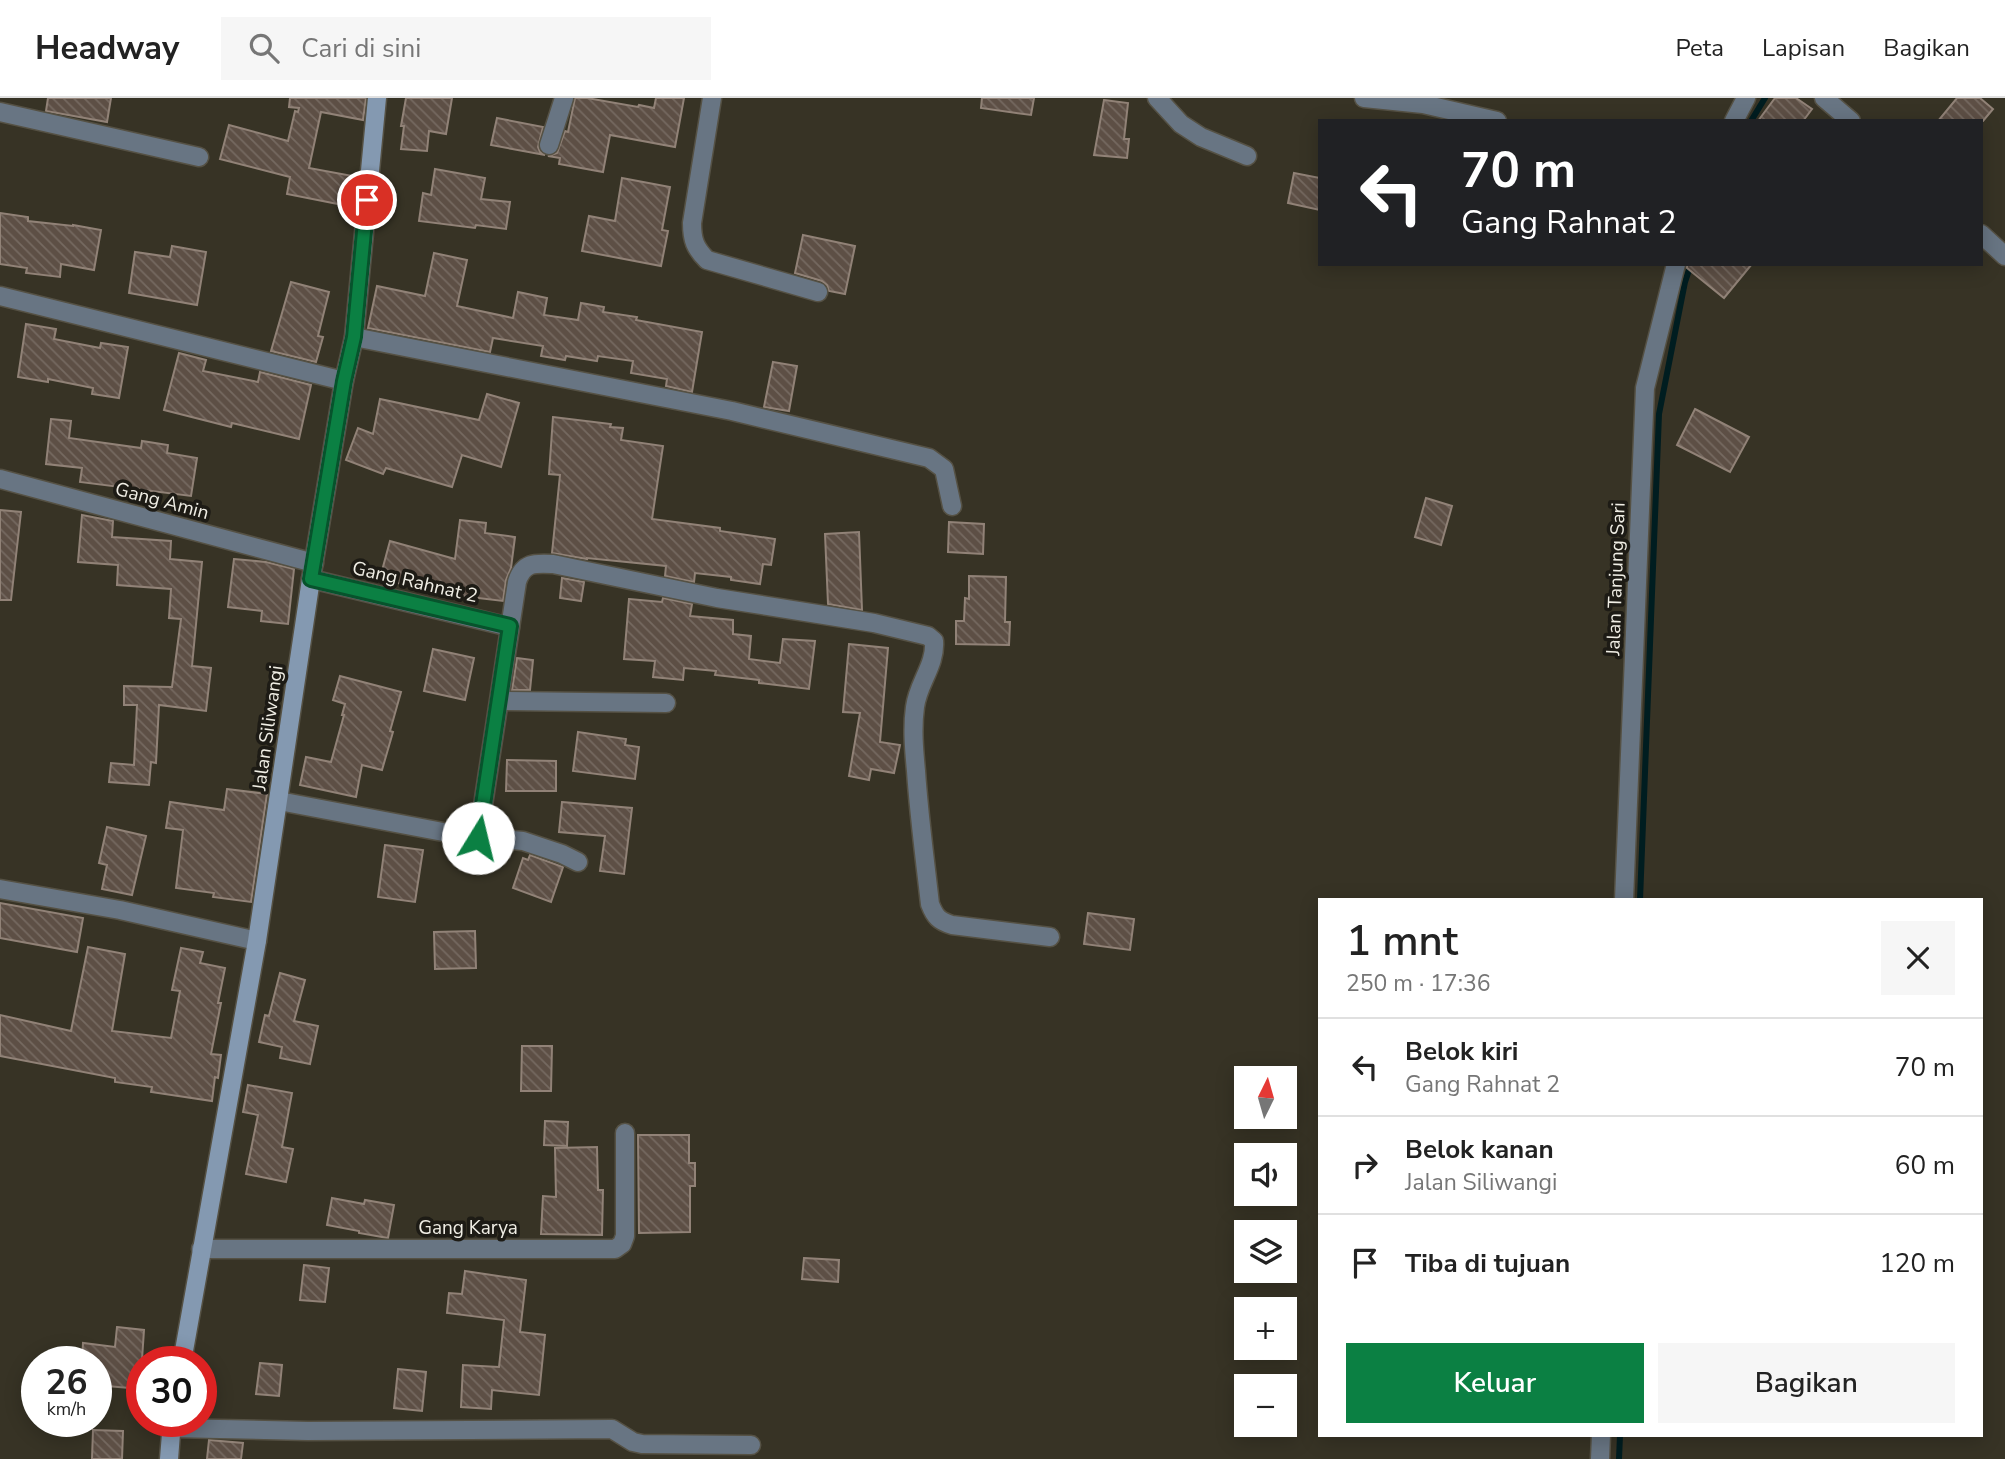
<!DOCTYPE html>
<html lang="id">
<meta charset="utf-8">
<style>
:root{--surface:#fff;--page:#f6f6f6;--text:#222;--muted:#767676;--line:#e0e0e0;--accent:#0b8043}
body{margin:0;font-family:"Nunito Sans",sans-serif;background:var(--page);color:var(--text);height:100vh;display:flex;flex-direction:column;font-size:26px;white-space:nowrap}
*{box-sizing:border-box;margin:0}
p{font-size:23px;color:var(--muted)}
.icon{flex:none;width:38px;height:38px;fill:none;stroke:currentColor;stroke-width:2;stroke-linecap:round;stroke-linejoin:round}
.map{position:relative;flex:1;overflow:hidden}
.drawer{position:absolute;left:1318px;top:800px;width:665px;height:539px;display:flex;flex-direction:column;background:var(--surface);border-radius:0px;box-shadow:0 4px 18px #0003}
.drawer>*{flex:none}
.banner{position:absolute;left:1318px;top:21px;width:665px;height:147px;border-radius:0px;box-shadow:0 4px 18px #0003;background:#202124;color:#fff;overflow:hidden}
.needle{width:46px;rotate:5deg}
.fabs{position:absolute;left:1234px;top:968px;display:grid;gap:14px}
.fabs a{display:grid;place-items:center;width:63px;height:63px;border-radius:0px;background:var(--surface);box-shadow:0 4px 18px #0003;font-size:35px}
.speed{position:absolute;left:21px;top:1248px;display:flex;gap:14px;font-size:35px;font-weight:700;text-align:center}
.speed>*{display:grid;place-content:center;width:91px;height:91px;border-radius:50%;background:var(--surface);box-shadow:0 4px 18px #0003;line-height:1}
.speed small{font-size:18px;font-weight:400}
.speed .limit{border:10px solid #d22;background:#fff;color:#111}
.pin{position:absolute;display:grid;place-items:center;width:60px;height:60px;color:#fff;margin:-30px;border:4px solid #fff;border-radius:50%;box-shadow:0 2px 7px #0007}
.me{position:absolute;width:77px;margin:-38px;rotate:9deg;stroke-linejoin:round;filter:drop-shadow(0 0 5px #0008)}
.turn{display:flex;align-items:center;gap:24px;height:147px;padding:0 28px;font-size:32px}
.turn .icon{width:91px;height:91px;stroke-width:2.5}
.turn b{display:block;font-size:49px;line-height:60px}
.round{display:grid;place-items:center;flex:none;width:74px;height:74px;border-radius:0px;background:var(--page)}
.summary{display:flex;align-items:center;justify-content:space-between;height:119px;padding:0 28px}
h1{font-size:42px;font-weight:600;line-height:52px}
.cta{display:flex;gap:14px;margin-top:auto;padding:14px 28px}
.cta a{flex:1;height:80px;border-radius:0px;background:var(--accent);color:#fff;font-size:28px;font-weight:600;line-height:80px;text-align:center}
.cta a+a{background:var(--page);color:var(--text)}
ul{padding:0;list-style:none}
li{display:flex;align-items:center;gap:21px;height:98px;padding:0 28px;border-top:2px solid var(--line)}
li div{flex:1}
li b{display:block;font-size:26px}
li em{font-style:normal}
header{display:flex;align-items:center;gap:42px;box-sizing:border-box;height:98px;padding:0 35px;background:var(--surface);border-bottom:2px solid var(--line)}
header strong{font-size:33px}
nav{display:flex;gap:38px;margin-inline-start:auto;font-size:24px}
.search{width:490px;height:63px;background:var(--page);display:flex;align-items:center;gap:18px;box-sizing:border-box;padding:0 24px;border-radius:0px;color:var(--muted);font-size:26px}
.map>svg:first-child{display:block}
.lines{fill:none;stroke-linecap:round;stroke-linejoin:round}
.stream{stroke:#001d20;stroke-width:6}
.building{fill:url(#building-back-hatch);stroke:#918277;stroke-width:2}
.street-casing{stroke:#555144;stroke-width:21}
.secondary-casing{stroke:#555144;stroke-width:21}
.street{stroke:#687583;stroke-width:18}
.secondary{stroke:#8499b1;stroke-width:18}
.route-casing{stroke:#07532c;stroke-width:18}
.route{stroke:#0b8043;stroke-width:12}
.labels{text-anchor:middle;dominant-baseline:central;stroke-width:7;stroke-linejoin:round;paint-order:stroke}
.street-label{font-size:19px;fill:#f0eee5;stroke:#1d1b15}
</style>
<header>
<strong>Headway</strong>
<div class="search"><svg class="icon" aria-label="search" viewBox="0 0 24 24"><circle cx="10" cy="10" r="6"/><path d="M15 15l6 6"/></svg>Cari di sini</div>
<nav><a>Peta</a><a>Lapisan</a><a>Bagikan</a></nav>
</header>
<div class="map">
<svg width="2005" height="1361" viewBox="0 0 2005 1361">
<defs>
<pattern id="building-back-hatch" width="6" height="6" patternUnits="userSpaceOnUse" patternTransform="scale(1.75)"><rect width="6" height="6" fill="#5d4f45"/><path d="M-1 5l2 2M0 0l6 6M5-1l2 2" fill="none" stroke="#756960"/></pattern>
</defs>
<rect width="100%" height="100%" fill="#373325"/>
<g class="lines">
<!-- stream -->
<g class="stream">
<path d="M1751,23L1765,0"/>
<path d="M1640,802L1659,316L1685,184L1691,166"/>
<path d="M1619,1361L1620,1337"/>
</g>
</g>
<!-- building -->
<g class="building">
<path d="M48,0H111L107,24L46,13Z"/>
<path d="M290,0H366L363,22L321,14L309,70L358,79L353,109L287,96L290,79L220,61L229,27L288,43L295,13L298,14L299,10L289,9Z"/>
<path d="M406,0H452L446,36L429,33L427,53L401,51L404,28H401Z"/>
<path d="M575,0H587L638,9L639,7L654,10L656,0H684L675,49L610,37L603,74L559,66L560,60L548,58L557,55L565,33L568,34Z"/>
<path d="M982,0H1034L1031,17L981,10Z"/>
<path d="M1775,0H1796L1812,11L1803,23H1758Z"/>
<path d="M1957,0H1980L1993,11L1983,23H1938Z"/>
<path d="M1104,2L1128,5L1124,41H1129L1127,60L1094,57Z"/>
<path d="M497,20L543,29L538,49L540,54L545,57L491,47Z"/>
<path d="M435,71L485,80L481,101L510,104L506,131L476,127L475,130L419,123L423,95L431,97Z"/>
<path d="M1294,75L1320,80V112L1288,105Z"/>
<path d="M622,80L670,89L662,132L668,133L661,168L582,153L589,118L615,123Z"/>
<path d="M0,115L28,119V123L73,128V127L101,132L94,172L61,166L60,179L26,175L27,170L0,166Z"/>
<path d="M803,137L855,148L845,196L829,193L827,187L822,183L795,175Z"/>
<path d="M172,148L206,154L197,207L129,195L135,154L170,159Z"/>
<path d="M434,155L467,162L457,208L513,220L518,194L547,200L544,217L578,222L581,205L604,209L603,214L637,219L636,222L702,234L692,294L666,288L667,281L631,275L633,263L598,258L597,263L566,258L565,262L541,258L543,248L493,240L490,254L368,230L377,188L425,198Z"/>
<path d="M1687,166H1752L1724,200L1687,170Z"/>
<path d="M291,184L329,194L318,238L323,239L316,264L271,253Z"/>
<path d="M26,226L56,231L54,241L100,250L101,245L128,249L119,300L92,296L93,290L48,281V284L18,279Z"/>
<path d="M179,255L206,262L203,273L258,284L260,274L311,287L299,341L232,325L231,329L164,312Z"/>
<path d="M773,264L797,268L789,313L764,309Z"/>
<path d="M487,296L519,305L501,369L462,357L452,389L386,370L383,376L346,362L358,330L373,336L380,301L479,322Z"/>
<path d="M1695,311L1749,339L1730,374L1677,347Z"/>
<path d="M553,319L611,326L610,329L623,330L621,342L663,348L652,421L720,430V433L775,441L771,467L763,466L760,486L731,482V479L695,475L694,484L665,478L666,468L587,460V461L552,455L560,377L549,376Z"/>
<path d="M51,321L71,323L69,340L141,350L142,343L168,347L167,355L197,360L191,398L80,384L82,370L46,366Z"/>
<path d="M1426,400L1452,408L1441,447L1415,439Z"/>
<path d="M0,412L21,414L11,502H0Z"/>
<path d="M82,417L113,423L112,439L171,443L170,461L202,464L192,568L211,570L206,613L159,607L156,665L151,664L149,687L109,684L111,665L134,667L137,607H124V588L172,589L181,521L169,520L171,491L117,487L118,467L78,464Z"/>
<path d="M460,422L486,425L485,435L515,439L511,470L506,482L503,503L444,496V498L380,480L390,443L455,461Z"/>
<path d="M949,424L984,426L983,456L948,454Z"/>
<path d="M859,434L862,512L828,506L825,436Z"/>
<path d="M234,461L266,464L294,471L288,526L261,523L262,513L228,509Z"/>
<path d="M969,478L1006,479L1005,524H1010L1009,547L956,546V523H964L965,500L969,501Z"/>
<path d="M562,480L584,484L581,503L560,500Z"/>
<path d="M629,501L662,504L663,500L692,506L690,518L733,522V536L751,538L749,561L780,565L783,541L815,543L809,591L759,585V582L715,577L716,573L684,570L683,582L653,579L655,563L624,561Z"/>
<path d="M849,546L888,550L880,644L900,647L894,675L871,671L869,682L849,678L860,615L843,614Z"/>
<path d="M433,551L474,560L465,602L424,593Z"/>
<path d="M517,560L533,562L530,592H512Z"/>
<path d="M340,578L401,594L390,633L393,634L382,672L362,667L356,699L300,687L306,659L331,664L344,617H342L345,606L333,602Z"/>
<path d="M578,634L626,641L625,647L639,649L635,681L573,673Z"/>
<path d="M507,662L556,663V693H506Z"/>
<path d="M227,691L267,696L251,804L213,799L214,795L176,790L183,732L166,730L170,704L224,712Z"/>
<path d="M562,704L632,710L624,776L600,773L605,738L559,734Z"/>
<path d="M107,729L146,738L132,797L102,791L107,767L99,765Z"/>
<path d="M385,747L423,752L415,804L378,799Z"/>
<path d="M530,757L563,769L551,804L513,790L523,760L528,762Z"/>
<path d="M0,805L83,820L77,854L0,840Z"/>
<path d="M1088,815L1134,821L1130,852L1084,846Z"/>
<path d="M475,833L476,870L435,871L434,834Z"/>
<path d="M88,849L125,856L112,933L171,940L180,893L172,892L181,850L203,854L200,865L225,870L218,905H221L211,956L221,957L218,980L215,979L212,1003L151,994L152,989L115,984V980L0,958V917L71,933Z"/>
<path d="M280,875L305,882L294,923L318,928L310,966L280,960L282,949L259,944L265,917L269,918Z"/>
<path d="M522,948H552L551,993H521Z"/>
<path d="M248,987L292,995L282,1049L293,1051L286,1084L246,1076L258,1017L243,1014Z"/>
<path d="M545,1023L568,1024L567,1048L544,1047Z"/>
<path d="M638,1037H689V1065H695V1088H690V1134L639,1135Z"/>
<path d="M597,1049L598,1092H603L602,1137L541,1136L543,1098L556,1099L555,1050Z"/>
<path d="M332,1100L364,1106L365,1102L394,1107L388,1140L359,1135V1133L327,1127Z"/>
<path d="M804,1160L839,1162L838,1184L802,1181Z"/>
<path d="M304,1167L329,1170L325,1204L300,1202Z"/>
<path d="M465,1173L526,1182L520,1234L545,1237L539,1297L492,1292L491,1311L461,1309L463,1267L499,1269L504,1222L447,1215L449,1195L462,1196Z"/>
<path d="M117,1229L144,1232L140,1291L96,1287V1264H82L83,1245L115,1249Z"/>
<path d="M260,1265L282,1267L279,1298L256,1296Z"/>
<path d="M398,1271L426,1274L422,1313L394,1310Z"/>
<path d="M93,1332L123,1333L122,1361H92Z"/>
<path d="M209,1342L243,1345L241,1361H207Z"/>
</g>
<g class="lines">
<defs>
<g id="street">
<path d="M712,0L692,125C692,142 695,150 707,162L818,194"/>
<path d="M1157,0L1181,26L1201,39L1247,58"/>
<path d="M1364,0L1423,6L1497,23"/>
<path d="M1824,0L1851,23"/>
<path d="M0,14L199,59"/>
<path d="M1734,23L1746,0"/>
<path d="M549,47L564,0"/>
<path d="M1981,136L2005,158"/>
<path d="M0,198L344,283"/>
<path d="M354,239L732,313L929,360L944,371L952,408"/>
<path d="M0,381L314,465"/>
<path d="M311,481L510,529"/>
<path d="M500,603L666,605"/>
<path d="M279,703L459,737L523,743L562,756L578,764"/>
<path d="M478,740L517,484C523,464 535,465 553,466L717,500L874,525L928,538L934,543C936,567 918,585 915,609C912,630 914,652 916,673C919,718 925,762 930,806C935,819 939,823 952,827L1050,839"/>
<path d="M0,791L120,812L257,843"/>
<path d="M1624,802L1645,290L1676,166"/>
<path d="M201,1151H615L622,1146L625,1138V1035"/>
<path d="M170,1330L308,1333L612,1331L633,1344L642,1346L751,1347"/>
<path d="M1600,1361L1601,1337"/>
</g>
<g id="secondary">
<path d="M182,1264L257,843L311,481L344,283L354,239L377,0"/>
<path d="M169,1361L172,1323"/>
</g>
</defs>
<!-- street casing -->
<use href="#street" class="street-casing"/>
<!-- secondary casing -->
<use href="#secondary" class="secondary-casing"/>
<!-- street -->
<use href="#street" class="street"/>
<!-- secondary -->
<use href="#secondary" class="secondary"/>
</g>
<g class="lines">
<defs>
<path id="route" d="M367,102L354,239L344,283L311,481L510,528L478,740"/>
</defs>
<!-- route casing -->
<use href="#route" class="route-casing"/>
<!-- route -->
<use href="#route" class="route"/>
</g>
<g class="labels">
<!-- street labels -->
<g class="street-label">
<text transform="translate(162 403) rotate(15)">Gang Amin</text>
<text transform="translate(1616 481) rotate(-88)">Jalan Tanjung Sari</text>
<text transform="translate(415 484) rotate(13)">Gang Rahnat 2</text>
<text transform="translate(268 630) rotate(-82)">Jalan Siliwangi</text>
<text x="468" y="1130">Gang Karya</text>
</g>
</g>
</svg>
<div class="fabs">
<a><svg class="needle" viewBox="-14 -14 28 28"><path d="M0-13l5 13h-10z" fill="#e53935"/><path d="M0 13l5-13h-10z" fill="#767676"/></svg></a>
<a><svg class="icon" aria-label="sound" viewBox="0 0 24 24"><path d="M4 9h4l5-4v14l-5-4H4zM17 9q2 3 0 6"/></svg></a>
<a><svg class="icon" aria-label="layers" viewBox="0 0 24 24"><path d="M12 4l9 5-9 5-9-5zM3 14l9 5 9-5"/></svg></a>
<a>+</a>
<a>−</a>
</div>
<div class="speed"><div>26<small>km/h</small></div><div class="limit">30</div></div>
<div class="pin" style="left:367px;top:102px;background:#d93025"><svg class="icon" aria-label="arrive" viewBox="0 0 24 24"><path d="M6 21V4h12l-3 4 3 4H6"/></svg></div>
<svg class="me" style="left:478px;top:740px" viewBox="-20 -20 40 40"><circle r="19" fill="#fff"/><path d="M0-13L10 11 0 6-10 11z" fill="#0b8043"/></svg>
<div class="banner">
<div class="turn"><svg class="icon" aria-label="left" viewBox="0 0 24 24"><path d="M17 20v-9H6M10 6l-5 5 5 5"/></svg><div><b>70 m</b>Gang Rahnat 2</div></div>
</div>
<section class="drawer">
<div class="summary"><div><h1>1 mnt</h1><p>250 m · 17:36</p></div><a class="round"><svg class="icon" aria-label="close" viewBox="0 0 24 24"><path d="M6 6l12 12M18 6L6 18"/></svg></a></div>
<ul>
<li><svg class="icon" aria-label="left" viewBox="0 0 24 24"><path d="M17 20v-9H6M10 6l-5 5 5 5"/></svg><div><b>Belok kiri</b><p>Gang Rahnat 2</p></div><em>70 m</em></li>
<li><svg class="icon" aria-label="right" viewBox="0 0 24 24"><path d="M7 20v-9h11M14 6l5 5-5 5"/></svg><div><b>Belok kanan</b><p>Jalan Siliwangi</p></div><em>60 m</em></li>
<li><svg class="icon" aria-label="arrive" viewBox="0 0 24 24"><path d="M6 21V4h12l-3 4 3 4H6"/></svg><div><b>Tiba di tujuan</b></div><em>120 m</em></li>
</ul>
<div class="cta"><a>Keluar</a><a>Bagikan</a></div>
</section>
</div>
